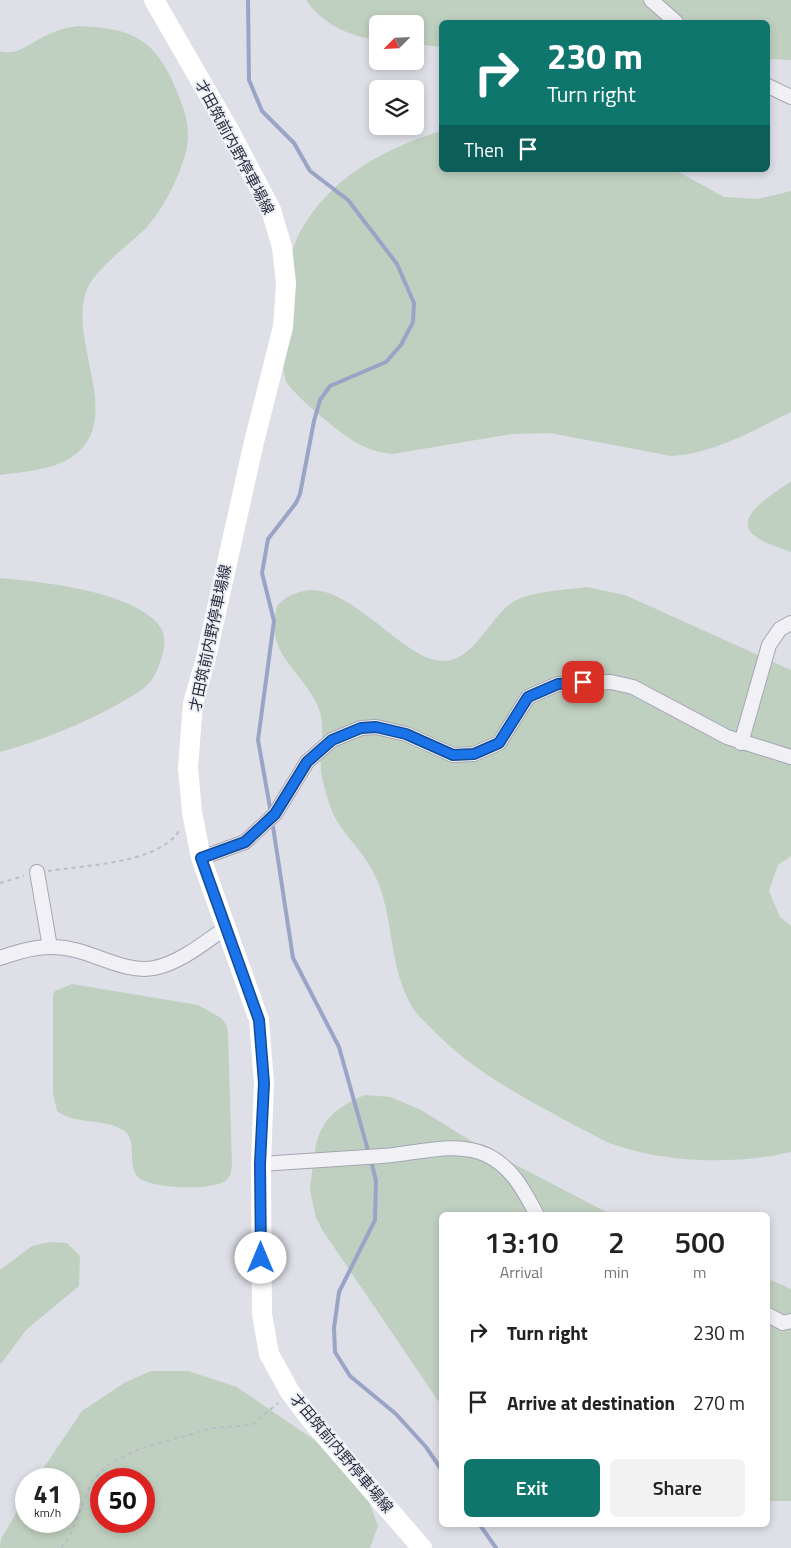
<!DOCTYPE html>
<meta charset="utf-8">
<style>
:root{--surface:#fff;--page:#f2f2f2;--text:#222;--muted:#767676;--accent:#0f766e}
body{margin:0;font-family:"Titillium Web","Noto Sans JP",sans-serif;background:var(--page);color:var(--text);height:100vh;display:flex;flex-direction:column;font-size:19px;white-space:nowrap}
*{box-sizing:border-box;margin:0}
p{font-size:16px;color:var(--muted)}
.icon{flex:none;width:28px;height:28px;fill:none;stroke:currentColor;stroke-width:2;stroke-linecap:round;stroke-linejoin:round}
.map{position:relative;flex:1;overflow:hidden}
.panel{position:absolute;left:439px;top:1212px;width:331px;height:315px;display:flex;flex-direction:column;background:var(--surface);border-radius:8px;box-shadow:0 2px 8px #0003}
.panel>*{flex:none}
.guide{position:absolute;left:439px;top:20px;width:331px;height:152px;border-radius:8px;box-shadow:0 2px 8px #0003;background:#0f766e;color:#fff;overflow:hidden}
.needle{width:32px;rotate:246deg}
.fabs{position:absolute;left:369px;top:15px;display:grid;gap:10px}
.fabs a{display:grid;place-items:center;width:55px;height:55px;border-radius:8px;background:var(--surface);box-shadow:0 2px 8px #0003;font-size:25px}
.speed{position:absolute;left:15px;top:1468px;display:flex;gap:10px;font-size:25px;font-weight:700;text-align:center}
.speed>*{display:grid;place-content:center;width:65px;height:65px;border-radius:50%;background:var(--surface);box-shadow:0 2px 8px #0003;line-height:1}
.speed small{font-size:12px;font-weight:400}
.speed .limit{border:8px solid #d22;background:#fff;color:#111}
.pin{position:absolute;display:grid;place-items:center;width:42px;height:42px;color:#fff;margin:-21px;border-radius:10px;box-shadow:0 2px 8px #0006}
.me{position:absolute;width:55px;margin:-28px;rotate:0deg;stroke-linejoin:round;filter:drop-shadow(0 0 4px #0008)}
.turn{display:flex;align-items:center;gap:18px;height:105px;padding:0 25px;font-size:22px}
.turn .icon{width:65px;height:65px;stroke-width:2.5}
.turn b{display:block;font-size:35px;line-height:42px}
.then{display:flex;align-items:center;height:48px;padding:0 25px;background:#0003;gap:10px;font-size:19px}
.eta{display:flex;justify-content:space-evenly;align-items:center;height:85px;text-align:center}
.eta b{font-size:30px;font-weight:600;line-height:35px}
.button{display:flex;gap:10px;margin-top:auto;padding:10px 25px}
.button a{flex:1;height:58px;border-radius:8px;background:var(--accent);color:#fff;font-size:20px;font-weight:600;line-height:58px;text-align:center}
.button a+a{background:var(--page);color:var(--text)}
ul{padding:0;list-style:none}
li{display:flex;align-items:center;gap:15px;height:70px;padding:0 25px}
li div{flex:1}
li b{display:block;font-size:19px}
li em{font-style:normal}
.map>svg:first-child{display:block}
.green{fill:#c0d0c0;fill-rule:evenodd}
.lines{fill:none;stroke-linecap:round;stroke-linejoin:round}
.stream{stroke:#9aa4c6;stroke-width:4}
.street-casing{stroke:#a4a5b1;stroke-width:16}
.path{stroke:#bdbdc5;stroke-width:2;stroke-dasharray:4 4;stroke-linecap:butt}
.street{stroke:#f1f1f5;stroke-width:14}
.secondary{stroke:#fff;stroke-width:20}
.route-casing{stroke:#114b97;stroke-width:12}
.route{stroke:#1a73e8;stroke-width:9}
.labels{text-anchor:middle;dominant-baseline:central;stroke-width:4;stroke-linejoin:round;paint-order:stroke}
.street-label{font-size:15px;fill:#282a3d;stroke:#edeff5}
</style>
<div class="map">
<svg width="791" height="1548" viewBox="0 0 791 1548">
<rect width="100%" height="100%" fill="#dedfe7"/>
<!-- green -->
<g class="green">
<path d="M306,0H791V60L768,59V22H441V47L415,44V24H378L377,40C349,36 322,24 306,0Z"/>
<path d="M78,26C124,28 151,34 172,80C179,97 188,115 188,134C189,161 164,210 145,229C127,247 91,271 85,295C72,342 115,407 84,446C65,470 28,471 0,475V51C17,57 33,41 47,35C57,30 67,27 78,26Z"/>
<path d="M441,131V170H675L724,197L758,199L791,191V412C754,430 713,454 671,456L550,433L512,434L393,454C381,453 367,449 357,443C342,435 293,395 286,381C278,364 287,266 294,246C297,238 301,229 306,222C335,175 390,146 441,131Z"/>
<path d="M791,481V552C780,548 765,544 755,536C730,517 777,492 791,481Z"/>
<path d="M0,578C42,582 121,590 153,619C165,630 166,639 163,653C160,663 157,672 151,681C142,692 125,700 113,707C77,726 40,741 0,752Z"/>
<path d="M587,587L625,595L791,670V856L778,865L769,891L780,917L791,926V1152C737,1165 668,1163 615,1145C602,1141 589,1132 576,1126C524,1098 470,1070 429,1026C422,1019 414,1012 410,1003C387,961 395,909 371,868C359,846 338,830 330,806C327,795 322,782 321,771C319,751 326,729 319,709C307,676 269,657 275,619C275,616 276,609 277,607C281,600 290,595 297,593C341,574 395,651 435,660C470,669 488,620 510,604C527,591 566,590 587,587Z"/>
<path d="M72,984L198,1005L221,1018L227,1026L228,1035L232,1164C231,1171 231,1177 225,1181C212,1191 147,1189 137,1176C127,1163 138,1139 123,1130C104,1118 75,1125 57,1111L53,1094V995L55,991Z"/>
<path d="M365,1095L391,1097L421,1110L476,1144L612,1215H441V1405L323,1231L316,1218L310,1190C317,1140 312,1117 365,1095Z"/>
<path d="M50,1242L67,1243L80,1256L79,1286L26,1330L0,1365V1270L32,1246Z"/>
<path d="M768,1279L791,1289V1501H768Z"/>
<path d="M151,1371H188L237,1387L332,1452L367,1496L378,1526L370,1548H0L1,1539L26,1496V1521H69V1479H36L82,1411L124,1383ZM101,1479H144V1521H101Z"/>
</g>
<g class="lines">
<!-- stream -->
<g class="stream">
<path d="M248,0L249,80L262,111L294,143L310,171L348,200L397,264L414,303L413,322L401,345L386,362L330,386L320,400L314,421L300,494L296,503L268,539L262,573L274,621L258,740L271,813"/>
<path d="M272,820L293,958L339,1047L369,1154"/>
<path d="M371,1160L376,1181L375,1220L339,1292L334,1328L335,1352L350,1376L396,1414L426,1447L441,1469"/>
<path d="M480,1525L496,1548"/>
</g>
<defs>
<g id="street">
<path d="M651,0L676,22"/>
<path d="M768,86L791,97"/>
<path d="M741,743L769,645L780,629L791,623"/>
<path d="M201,858L245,842L275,814L307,762L332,740L361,728L376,727L406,734L453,755L474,754L499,743L528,697L558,684L611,682L633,687L727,737L791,757"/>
<path d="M37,872L50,947"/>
<path d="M0,958C25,949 49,943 75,950C100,956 128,973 154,968C180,963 205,942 227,927"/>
<path d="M261,1164C301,1161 342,1159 382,1156C415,1154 456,1140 487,1155C513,1168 524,1191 537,1215"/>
<path d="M768,1315L783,1323L791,1321"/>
</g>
</defs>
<!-- street casing -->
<use href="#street" class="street-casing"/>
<!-- path -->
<g class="path">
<path d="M48,871C85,865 157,864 179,831"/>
<path d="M0,883L24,876"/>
<path d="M61,1548L70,1536L92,1481L106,1466L134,1451L212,1428L252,1425L278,1403"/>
</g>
<!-- street -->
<use href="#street" class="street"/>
<!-- secondary -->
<path class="secondary" d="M154,0L229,130L271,210L282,247L286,283L283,327L254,442L205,662L193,703L188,768L192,812L201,858L259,1020L264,1083L261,1164L262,1314L269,1354L290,1392L312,1421L422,1548"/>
</g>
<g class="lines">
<defs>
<path id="route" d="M261,1258L260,1164L264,1083L259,1020L201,858L245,842L275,814L307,762L332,740L361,728L376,727L406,734L453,755L474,754L499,743L528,697L558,684L583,682"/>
</defs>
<!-- route casing -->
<use href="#route" class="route-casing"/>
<!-- route -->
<use href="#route" class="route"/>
</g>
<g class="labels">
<!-- street labels -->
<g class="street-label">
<text transform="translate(235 147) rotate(62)">才田筑前内野停車場線</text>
<text transform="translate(210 638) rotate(-78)">才田筑前内野停車場線</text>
<text transform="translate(342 1453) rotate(50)">才田筑前内野停車場線</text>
</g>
</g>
</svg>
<div class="fabs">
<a><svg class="needle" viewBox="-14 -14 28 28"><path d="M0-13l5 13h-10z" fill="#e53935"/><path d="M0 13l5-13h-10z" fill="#767676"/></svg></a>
<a><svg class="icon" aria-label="layers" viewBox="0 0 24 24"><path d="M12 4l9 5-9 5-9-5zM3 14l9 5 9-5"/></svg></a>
</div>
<div class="speed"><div>41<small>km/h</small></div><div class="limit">50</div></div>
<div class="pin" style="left:583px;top:682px;background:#d93025"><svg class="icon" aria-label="arrive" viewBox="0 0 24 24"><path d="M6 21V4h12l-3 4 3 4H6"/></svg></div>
<svg class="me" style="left:261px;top:1258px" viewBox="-20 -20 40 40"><circle r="19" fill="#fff"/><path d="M0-13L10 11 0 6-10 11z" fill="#1a73e8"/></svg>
<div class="guide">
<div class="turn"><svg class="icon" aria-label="right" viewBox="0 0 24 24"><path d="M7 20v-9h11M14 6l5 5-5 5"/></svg><div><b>230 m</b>Turn right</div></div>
<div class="then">Then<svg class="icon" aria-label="arrive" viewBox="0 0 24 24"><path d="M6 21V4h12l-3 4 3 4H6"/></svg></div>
</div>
<section class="panel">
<div class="eta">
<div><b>13:10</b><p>Arrival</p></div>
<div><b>2</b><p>min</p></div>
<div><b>500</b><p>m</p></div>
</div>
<ul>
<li><svg class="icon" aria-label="right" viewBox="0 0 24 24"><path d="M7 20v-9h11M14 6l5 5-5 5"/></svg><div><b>Turn right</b></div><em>230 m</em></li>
<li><svg class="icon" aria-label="arrive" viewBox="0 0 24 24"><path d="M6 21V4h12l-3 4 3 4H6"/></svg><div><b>Arrive at destination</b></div><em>270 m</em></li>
</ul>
<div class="button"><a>Exit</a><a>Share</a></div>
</section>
</div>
